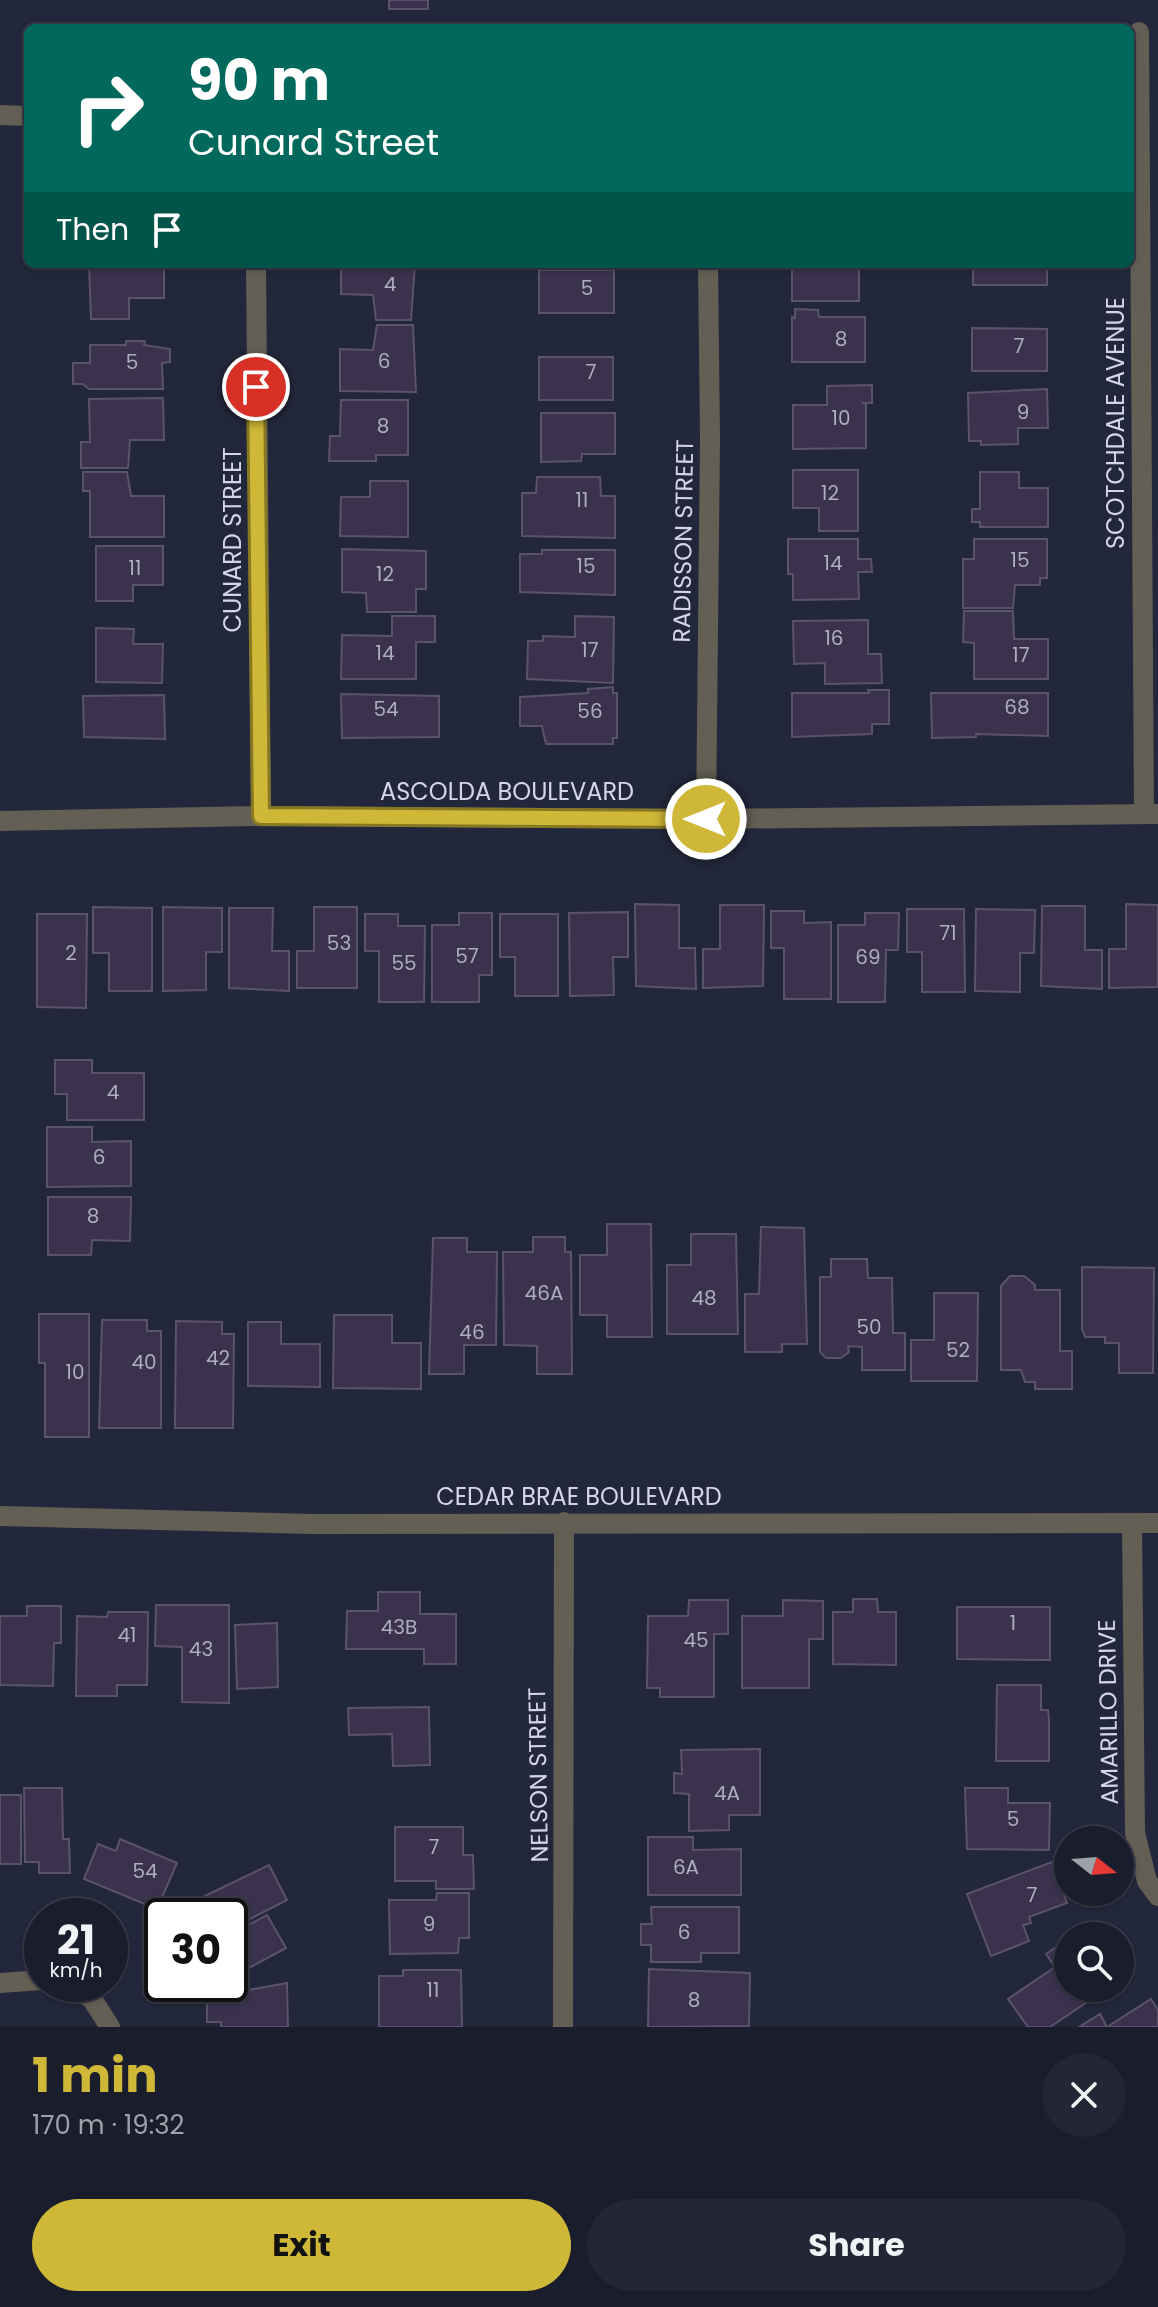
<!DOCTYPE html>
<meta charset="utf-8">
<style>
:root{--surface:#1a1d2c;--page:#232634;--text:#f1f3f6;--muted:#9fa2a9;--line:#383b48;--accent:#cfb837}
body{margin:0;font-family:Poppins,sans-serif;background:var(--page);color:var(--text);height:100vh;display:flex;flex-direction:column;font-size:30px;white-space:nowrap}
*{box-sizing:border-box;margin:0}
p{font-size:26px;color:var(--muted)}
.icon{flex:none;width:44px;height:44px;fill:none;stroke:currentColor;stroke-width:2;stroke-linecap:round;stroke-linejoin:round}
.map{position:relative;height:2027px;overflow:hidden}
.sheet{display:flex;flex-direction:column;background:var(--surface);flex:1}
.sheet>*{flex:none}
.hud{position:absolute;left:24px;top:24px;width:1110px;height:244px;border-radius:12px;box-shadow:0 2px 6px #0004,0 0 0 2px var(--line);background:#00695c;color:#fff;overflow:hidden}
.needle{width:52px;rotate:107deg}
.buttons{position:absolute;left:1054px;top:1826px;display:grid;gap:16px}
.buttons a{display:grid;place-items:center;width:80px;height:80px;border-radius:50%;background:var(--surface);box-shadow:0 2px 6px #0004,0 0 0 2px var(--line);font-size:40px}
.speed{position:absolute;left:24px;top:1898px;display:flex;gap:16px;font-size:40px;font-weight:700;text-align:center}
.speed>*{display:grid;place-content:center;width:104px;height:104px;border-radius:50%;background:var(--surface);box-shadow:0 2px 6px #0004,0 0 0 2px var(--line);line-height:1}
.speed small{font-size:20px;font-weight:400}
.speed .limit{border:4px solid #111;border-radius:12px;background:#fff;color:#111}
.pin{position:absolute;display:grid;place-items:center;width:68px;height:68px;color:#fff;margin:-34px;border:4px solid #fff;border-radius:50%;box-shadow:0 2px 8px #0007}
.me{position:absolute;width:88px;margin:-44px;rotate:270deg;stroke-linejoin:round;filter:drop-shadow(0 0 6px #0008)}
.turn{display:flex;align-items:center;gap:28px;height:168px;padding:0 32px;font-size:36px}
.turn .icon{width:104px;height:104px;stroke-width:2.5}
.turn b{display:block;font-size:56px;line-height:68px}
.then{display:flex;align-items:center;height:76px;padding:0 32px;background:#0003;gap:16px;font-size:30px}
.round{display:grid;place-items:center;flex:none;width:84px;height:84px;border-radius:42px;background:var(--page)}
.head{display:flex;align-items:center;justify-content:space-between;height:136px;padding:0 32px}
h1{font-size:48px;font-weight:700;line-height:60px;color:var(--accent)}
.action{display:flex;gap:16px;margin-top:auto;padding:16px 32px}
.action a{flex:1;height:92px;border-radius:48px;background:var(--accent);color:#111;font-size:32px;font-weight:700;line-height:92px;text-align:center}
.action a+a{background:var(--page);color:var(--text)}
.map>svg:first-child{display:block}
.building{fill:#3b324d;stroke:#5b536b;stroke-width:2}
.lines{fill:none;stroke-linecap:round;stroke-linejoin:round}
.minor{stroke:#645f54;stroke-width:20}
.route-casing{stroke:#877824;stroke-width:20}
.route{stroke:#cfb837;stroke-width:14}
.labels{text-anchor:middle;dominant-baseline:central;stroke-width:8;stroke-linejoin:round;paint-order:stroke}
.number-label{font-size:20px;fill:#adaebf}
.street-label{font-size:24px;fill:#d3d7e5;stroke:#22273b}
</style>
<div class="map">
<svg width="1158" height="2027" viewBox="0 0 1158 2027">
<rect width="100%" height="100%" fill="#22273b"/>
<!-- building -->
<g class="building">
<rect x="389" y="0" width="39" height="9"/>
<path d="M89,264H164V298H129V319H91Z"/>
<path d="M341,264H415L411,320H376L373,295L341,294Z"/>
<rect x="792" y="264" width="67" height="37"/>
<rect x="973" y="264" width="74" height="21"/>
<rect x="539" y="270" width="75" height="43"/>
<path d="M795,309L818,310L819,317H865V362H792V317L795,318Z"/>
<path d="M377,325H413L416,392L340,391V349L373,350Z"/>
<path d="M972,328L1047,329V371H972Z"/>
<path d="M126,341H145L144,345L170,349V362L162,363L163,389H89L83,384H73V363H90V345H126Z"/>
<rect x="539" y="357" width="74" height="43"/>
<path d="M872,385V403H862L866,404V448L793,449V405H827V386Z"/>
<path d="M1047,389L1048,428H1018V444L981,445V441H969L968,393Z"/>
<path d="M163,398L164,440H130L128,468H81V442H90L89,399Z"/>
<path d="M341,400H408V455H376V461H329L330,436H340Z"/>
<path d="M541,413H615V454H582L581,461L541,462Z"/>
<path d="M793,470H858V531H819V508H793Z"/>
<path d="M83,472H127L131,496H164V537H90V491H83Z"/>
<path d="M980,472H1019V488H1048V527H980V522H972V509H980Z"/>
<path d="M537,477H600L601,496H615V538L522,536V493H536Z"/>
<path d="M370,481H408V537L340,536L341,497H370Z"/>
<path d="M788,539H858V559H871L872,572H858L859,599L793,600V574H788Z"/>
<path d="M974,539H1047V578H1040V585H1015L1013,608H963V559H974Z"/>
<path d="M96,546H163V585H133V601H96Z"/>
<path d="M342,549L426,551V589H416V612H367L366,593L342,592Z"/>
<path d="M542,550H615V595L520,592V554H542Z"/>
<path d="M964,611H1013L1014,639H1048V679H974V643L963,642Z"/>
<path d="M392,616H435V642H416V679H341L342,635L392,636Z"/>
<path d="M575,616L614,617L613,683L527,679L528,641H543V636L575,637Z"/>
<path d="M868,620V654H881L882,683L825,684V663L794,664L793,621Z"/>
<path d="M96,628L134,629L133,644H163L162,683L96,682Z"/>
<path d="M613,687V693H617V738H613V744H546L542,726H520V697L588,693V689Z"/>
<path d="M868,690H889V724H872V734L792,737V693H869Z"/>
<path d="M931,693H1048V736L976,734V737L932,738Z"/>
<path d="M341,694L439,696V737L342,738Z"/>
<path d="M164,695L165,739L84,737L83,696Z"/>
<path d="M635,904L679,905V948H695L696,989L636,986Z"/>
<path d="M1126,904L1158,905V987L1109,988V949H1126Z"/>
<path d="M720,905H764L763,986L703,988V949H720Z"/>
<path d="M1042,906H1085V950H1102V989L1041,986Z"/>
<path d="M93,907L152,908V991H109V953H93Z"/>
<path d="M163,907L222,908V952H206V990L163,991Z"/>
<path d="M314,907H357V988H297V951H314Z"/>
<path d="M229,908H273L272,951H289V991L229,988Z"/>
<path d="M907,909H964L965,992H922V952H907Z"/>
<path d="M976,909L1035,910L1034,953H1020V992L975,991Z"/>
<path d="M771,911H804V923L831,922V999H784V948H771Z"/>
<path d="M628,912V957H613L614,995L570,996L569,913Z"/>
<path d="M459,913H492V975H479V1002H432V925H459Z"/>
<path d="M865,913H899L898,950H886L885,1002H838V925H865Z"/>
<path d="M37,914H87L86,1008L37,1007Z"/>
<path d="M365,914H398V926H425L424,1002H379V951H365Z"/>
<path d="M500,914H558V996H515V957H500Z"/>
<path d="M55,1060H92V1073H144V1120H67V1094H55Z"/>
<path d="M47,1127H92V1142L131,1141V1186L47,1187Z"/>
<path d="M48,1197H131L130,1241L92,1240L91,1255H48Z"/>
<path d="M607,1224H651L652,1337H607V1315H580V1255H607Z"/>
<path d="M761,1227L804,1228L807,1344H782V1352H745V1294H759Z"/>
<path d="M691,1234H736L738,1334H667V1265H691Z"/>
<path d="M533,1237H565V1252H571L572,1374H537V1346L504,1345L503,1252H533Z"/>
<path d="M433,1238H467V1252H497L496,1345H464V1374H429Z"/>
<path d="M831,1259H867L868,1278H892L893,1333H905V1370H862V1347L848,1346L849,1352L841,1358H826L820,1352V1277H831Z"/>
<path d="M1082,1267L1154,1268L1153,1373H1119V1343H1105V1337H1085L1082,1329Z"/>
<path d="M1010,1276H1024L1035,1285V1290H1060V1351H1072V1389H1035V1382H1025L1021,1370H1001V1286Z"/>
<path d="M934,1293H978L977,1381H911V1340H934Z"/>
<path d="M39,1314H89V1437H45V1363H39Z"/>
<path d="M334,1315H392V1343H421V1389L333,1388Z"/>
<path d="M102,1320H147V1331H161V1428H99Z"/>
<path d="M176,1321L222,1322V1334H234L233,1428H175Z"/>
<path d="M248,1322H281V1344H320V1387L248,1386Z"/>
<path d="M378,1592H420V1614H456V1664H424V1649H346L347,1611H378Z"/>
<path d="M853,1599H877L878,1612H896V1665L833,1664V1612H853Z"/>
<path d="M689,1600H728V1634H714V1697H660V1688H647L648,1616H688Z"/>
<path d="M783,1600L823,1601V1639H809V1688H742V1616H783Z"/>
<path d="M156,1605H229V1703L182,1702V1647L155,1646Z"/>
<path d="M27,1606H61V1643H54L53,1686L0,1685V1616H27Z"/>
<path d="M957,1607H1050V1660L957,1659Z"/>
<path d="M108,1612H148L147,1685H117V1696H76L77,1616L107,1617Z"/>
<path d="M277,1623L278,1687L237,1689L235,1625Z"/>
<path d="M997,1685H1041V1710H1048L1049,1720V1761H996Z"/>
<path d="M429,1707L430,1765L393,1766L392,1734L349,1735L348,1708Z"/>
<path d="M760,1749V1815H729V1830L689,1831V1794L674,1793V1773L682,1774L681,1750Z"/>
<path d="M24,1788H62L63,1839H69L70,1873H39V1862H25Z"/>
<path d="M965,1788H1008V1803H1050L1049,1850L967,1849Z"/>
<rect x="0" y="1795" width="21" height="69"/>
<path d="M395,1827H463V1855H473L474,1889H436V1881H395Z"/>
<path d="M648,1837H693V1850L741,1849V1895H648Z"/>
<path d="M120,1839L177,1863L157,1909L84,1879L98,1844L116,1851Z"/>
<path d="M1052,1862L1067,1903L1029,1917L1031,1923L1023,1925L1029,1941L991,1956L967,1894Z"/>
<path d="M269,1865L287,1900L230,1929V1916H189L184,1906Z"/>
<path d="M437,1893H469V1938H459L458,1953L390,1954L389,1900H436Z"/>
<path d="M651,1907H739V1953H701V1962H651V1945H641V1924H652Z"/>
<path d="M267,1915L286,1948L245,1970L248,1976L213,1995L207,1984H230V1935Z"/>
<path d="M1068,1939V1988H1108L1050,2027H1028L1008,1999L1055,1967L1046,1954Z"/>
<path d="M649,1969L750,1973L749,2026L648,2027Z"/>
<path d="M403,1970H461L462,2027H379V1976H403Z"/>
<path d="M287,1983L288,2027H221V2022H207V2001H243V1991Z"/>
<path d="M1151,1999L1158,2010V2027H1079L1100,2014L1107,2027Z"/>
</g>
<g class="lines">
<!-- minor -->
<g class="minor">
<path d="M1139,32L1144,814"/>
<path d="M0,115L28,116"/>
<path d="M256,264L261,816"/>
<path d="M706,819L710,439L708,264"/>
<path d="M0,821L261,816L706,819L1158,814"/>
<path d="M0,1516L312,1524L1158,1523"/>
<path d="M1132,1523L1135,1833L1147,1881L1158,1896"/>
<path d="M0,1983L42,1980"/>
<path d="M67,1984L92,1999L110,2027"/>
<path d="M563,2027L564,1522"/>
</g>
</g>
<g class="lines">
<defs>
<path id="route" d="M256,387L261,816L706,819"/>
</defs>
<!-- route casing -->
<use href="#route" class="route-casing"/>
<!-- route -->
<use href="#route" class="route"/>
</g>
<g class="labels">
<!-- number labels -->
<g class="number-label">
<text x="390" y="284">4</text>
<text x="587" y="288">5</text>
<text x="841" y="339">8</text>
<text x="1019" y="346">7</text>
<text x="384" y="361">6</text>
<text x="132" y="362">5</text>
<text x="591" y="372">7</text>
<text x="1023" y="412">9</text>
<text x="841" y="418">10</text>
<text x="383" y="426">8</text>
<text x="830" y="493">12</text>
<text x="582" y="500">11</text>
<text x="1020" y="560">15</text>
<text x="833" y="563">14</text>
<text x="586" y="566">15</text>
<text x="135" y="568">11</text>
<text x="385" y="574">12</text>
<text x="834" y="638">16</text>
<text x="590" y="650">17</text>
<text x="385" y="653">14</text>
<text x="1021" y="655">17</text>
<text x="1017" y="707">68</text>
<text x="386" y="709">54</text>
<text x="590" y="711">56</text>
<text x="948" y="933">71</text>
<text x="339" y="943">53</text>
<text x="71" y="953">2</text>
<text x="467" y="956">57</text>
<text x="868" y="957">69</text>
<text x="404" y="963">55</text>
<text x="113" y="1092">4</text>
<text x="99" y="1157">6</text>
<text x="93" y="1216">8</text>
<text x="544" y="1293">46A</text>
<text x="704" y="1298">48</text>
<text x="869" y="1327">50</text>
<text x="472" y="1332">46</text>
<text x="958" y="1350">52</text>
<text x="218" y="1358">42</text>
<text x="144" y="1362">40</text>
<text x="75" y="1372">10</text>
<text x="1013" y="1623">1</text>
<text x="399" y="1627">43B</text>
<text x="127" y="1635">41</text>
<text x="696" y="1640">45</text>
<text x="201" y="1649">43</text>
<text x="727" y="1793">4A</text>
<text x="1013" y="1819">5</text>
<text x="434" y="1847">7</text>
<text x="686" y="1867">6A</text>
<text x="145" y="1871">54</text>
<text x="1032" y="1895">7</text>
<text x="429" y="1924">9</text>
<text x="684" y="1932">6</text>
<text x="433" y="1990">11</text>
<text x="694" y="2000">8</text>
</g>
<!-- street labels -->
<g class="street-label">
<text transform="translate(1115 423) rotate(-90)">SCOTCHDALE AVENUE</text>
<text transform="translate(232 540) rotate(-90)">CUNARD STREET</text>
<text transform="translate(683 541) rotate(-89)">RADISSON STREET</text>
<text x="507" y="791">ASCOLDA BOULEVARD</text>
<text x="579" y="1496">CEDAR BRAE BOULEVARD</text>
<text transform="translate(1108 1712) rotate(-91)">AMARILLO DRIVE</text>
<text transform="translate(538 1775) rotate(-91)">NELSON STREET</text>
</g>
</g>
</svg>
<div class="buttons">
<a><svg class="needle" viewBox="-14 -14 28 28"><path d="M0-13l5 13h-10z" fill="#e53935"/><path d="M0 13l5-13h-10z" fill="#9fa2a9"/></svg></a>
<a><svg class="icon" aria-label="search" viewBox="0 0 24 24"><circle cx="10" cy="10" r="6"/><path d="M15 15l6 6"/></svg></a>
</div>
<div class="speed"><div>21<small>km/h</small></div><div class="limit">30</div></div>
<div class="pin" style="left:256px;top:387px;background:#d93025"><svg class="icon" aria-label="arrive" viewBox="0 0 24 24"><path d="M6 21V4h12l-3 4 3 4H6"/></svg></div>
<svg class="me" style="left:706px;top:819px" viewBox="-20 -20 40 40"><circle r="17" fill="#cfb837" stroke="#fff" stroke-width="3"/><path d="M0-11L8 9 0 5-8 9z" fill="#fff"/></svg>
<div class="hud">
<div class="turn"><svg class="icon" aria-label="right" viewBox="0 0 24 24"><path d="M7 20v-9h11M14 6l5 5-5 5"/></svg><div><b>90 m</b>Cunard Street</div></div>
<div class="then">Then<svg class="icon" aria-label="arrive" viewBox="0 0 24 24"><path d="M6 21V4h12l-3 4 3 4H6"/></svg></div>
</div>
</div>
<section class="sheet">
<div class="head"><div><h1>1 min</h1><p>170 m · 19:32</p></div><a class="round"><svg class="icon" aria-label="close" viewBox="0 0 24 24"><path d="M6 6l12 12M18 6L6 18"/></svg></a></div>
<div class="action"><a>Exit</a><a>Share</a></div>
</section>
